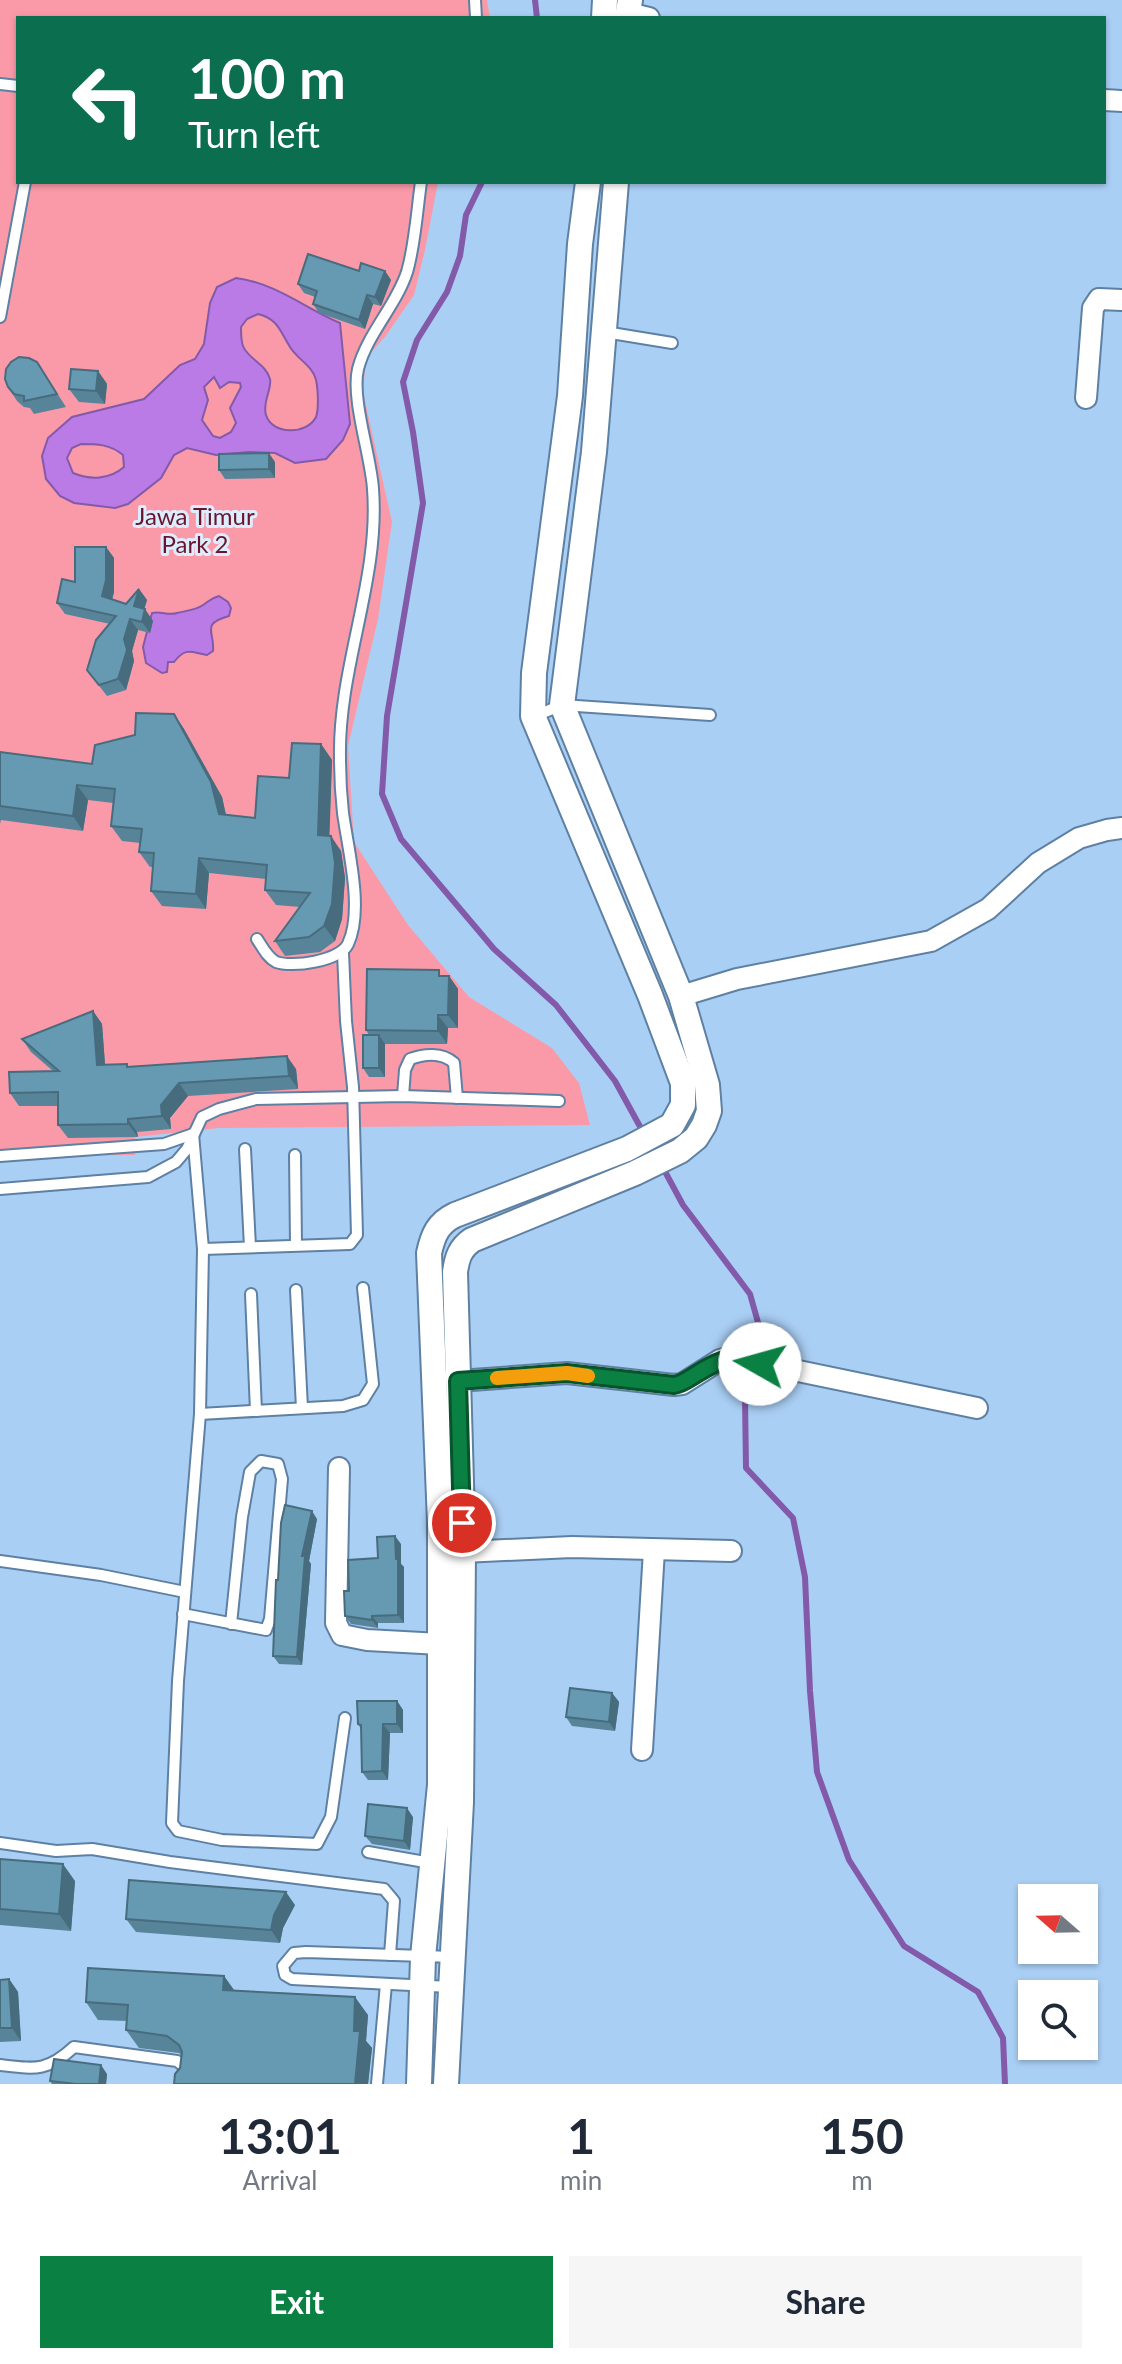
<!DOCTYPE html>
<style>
:root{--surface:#fff;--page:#f6f6f7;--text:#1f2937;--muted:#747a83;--accent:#0b8043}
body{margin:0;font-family:Lato,sans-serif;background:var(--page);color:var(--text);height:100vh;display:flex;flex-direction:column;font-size:30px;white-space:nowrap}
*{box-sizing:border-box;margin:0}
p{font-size:26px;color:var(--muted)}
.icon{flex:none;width:44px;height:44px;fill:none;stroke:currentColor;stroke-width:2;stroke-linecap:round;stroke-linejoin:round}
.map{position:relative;height:2084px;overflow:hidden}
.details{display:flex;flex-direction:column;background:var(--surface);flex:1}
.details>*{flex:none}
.banner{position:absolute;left:16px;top:16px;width:1090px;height:168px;border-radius:0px;box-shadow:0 2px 6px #0004;background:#0b6e4f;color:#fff;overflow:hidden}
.needle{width:52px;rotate:290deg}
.fabs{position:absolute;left:1018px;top:1884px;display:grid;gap:16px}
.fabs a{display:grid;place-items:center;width:80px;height:80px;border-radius:0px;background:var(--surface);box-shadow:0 2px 6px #0004;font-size:40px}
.pin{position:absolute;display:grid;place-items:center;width:68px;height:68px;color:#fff;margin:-34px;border:4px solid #fff;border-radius:50%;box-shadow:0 2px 8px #0007}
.me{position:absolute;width:88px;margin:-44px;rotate:277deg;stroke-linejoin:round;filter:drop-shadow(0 0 6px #0008)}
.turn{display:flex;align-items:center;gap:28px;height:168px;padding:0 40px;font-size:36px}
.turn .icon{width:104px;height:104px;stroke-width:2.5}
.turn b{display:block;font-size:56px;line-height:68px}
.eta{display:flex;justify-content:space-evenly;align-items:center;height:136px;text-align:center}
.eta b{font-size:48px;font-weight:700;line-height:56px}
.cta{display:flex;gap:16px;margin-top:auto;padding:16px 40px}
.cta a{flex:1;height:92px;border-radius:0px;background:var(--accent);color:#fff;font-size:32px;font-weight:700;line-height:92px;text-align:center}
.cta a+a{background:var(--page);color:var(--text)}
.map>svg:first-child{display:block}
.green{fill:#fa9aa9}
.water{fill:#ba7be7;stroke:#835aa9;stroke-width:2;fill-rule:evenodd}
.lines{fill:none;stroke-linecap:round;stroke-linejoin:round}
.stream{stroke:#835aa9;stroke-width:6}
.service-casing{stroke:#5e80a3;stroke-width:14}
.minor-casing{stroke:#5e80a3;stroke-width:24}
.tertiary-casing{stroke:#5e80a3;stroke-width:28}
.service{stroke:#fff;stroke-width:10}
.minor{stroke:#fff;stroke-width:20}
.tertiary{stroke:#fff;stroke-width:24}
.wall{fill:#58849a}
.shaded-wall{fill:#476c7d}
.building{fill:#669ab3;stroke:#476c7d;stroke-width:2}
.route-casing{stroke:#07532c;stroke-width:20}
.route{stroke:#0b8043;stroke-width:14}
.slow{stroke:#f59e0b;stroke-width:14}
.labels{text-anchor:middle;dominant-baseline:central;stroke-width:6;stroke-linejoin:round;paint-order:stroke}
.park-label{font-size:24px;fill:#69162d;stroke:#deedfd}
</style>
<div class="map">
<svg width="1122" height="2084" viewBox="0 0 1122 2084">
<rect width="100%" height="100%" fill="#aacff5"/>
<!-- green -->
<path class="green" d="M0,0H487L490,18H18V182H438L425,250L414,295L385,337L366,358L363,392L392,522L378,619L348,746L354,842L408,925L469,997L552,1048L579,1083L590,1125L219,1128L135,1137V1155H0Z"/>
<!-- water -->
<g class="water">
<path d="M236,278C275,283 305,308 340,323L350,424L343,440L326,459L295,463L275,453L249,452L216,455L187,448L174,455L161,478L128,504L115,508L74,503L60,496L46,479L42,456L48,438L72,417L144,399L180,365L195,359L204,344L210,303L217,287ZM258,314C278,319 280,331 290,347C297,359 313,366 316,380C318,389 319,409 316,417C307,435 272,435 266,415C262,402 272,390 270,379C266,364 248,359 243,346C241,341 241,333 241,327L247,319ZM214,377L220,388L229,382L240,383L241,387L230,408L236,423L231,432L220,438L213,436L202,420L208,400L204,387ZM81,444C96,444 110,444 123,455L124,467C109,480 90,480 73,473L67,458L72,448Z"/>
<path d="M219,596L228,602L231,608L229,616C200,624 215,632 213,651L207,655C190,652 186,647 174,662H168L167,672L162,673L146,663L143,647L152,613C162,611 168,616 177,613C185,611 196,610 203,605C209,601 211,598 219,596Z"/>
</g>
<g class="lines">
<!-- stream -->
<g class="stream">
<path d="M535,0L537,18"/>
<path d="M482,182L466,215L460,256L447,292L417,340L403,382L413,432L423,503L387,716L382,794L401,839L494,949L556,1005L615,1081L643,1132"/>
<path d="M662,1166L683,1205L750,1294L759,1326L745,1399L746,1468L793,1518L805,1577L810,1691L817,1772L849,1860L904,1946L978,1992L1003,2038L1005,2084"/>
</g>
<defs>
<g id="service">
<path d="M475,0L476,18"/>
<path d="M0,84L18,86"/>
<path d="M0,317L25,182"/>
<path d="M605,332L672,343"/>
<path d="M535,716L562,705L710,715"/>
<path d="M257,939C263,948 267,957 276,962C292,968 340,961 348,944C364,910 348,850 343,813C341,795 340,776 340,758C338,667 380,580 373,489C371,456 351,399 358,369C367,334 396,306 407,272C415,245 417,210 421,182"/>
<path d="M403,1096L405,1070L410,1059C424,1054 442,1052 454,1063L457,1098"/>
<path d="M193,1134L203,1249L200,1414L178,1681L172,1823L178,1831L222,1840L317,1844L331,1817L345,1718"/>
<path d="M245,1149L250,1247"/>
<path d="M295,1155L296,1245"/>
<path d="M0,1156L164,1144L193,1134"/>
<path d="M0,1189L148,1177L176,1162L187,1149L202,1117L219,1109L256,1099L403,1096L559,1101"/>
<path d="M203,1249L350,1244L357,1235L353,1087L346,1021L343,953"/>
<path d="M296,1290L302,1408"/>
<path d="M251,1294L256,1411"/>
<path d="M200,1414L343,1406L363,1400L373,1384L363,1288"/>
<path d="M0,1561L101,1575L185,1592"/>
<path d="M183,1614L266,1630L270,1619L282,1479L278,1464L261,1461L250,1472L242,1517L231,1624"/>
<path d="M0,1843L56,1851L92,1849L170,1862L384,1889L394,1901L390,1955"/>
<path d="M368,1852L431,1863"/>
<path d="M450,1987L292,1979L285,1975L283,1966L294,1953L306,1952L453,1957"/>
<path d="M0,2065C35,2069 47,2072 74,2047L177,2061L186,2068L184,2084"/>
<path d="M377,2084L386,1984"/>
</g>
<g id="minor">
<path d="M628,13L649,18"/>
<path d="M1104,100L1122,101"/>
<path d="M1086,398L1093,308L1099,299L1122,300"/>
<path d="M681,996L737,979L931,941L988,909L1038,863L1079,838L1107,830L1122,828"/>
<path d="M458,1381L567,1373L674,1385L682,1384L720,1360L731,1357L977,1408"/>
<path d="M339,1468L336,1623L342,1635L367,1640L440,1644"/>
<path d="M463,1552L572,1547L731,1551"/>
<path d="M642,1750L654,1550"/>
</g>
<g id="tertiary">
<path d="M604,18L605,0"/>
<path d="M627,18L630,0"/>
<path d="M419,2084L423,1957L440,1785V1522L429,1253C433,1235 438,1223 455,1215L627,1149L672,1125L683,1105V1083L650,995L533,716L534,673L570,396L580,244L588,182"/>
<path d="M446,2084L461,1802L463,1552L455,1272C457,1258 460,1248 472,1240L635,1173L680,1151L696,1138L704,1125L709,1111L707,1085L681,996L562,705L594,452L616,182"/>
</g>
</defs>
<!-- service casing -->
<use href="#service" class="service-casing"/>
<!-- minor casing -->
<use href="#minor" class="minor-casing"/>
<!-- tertiary casing -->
<use href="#tertiary" class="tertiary-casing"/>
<!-- service -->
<use href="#service" class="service"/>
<!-- minor -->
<use href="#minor" class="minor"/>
<!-- tertiary -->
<use href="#tertiary" class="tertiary"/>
</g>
<!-- wall -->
<g class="wall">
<path d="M359,271H385L391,280L381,306L373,304L365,329L319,313L313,304L315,297L304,293L298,284Z"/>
<path d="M98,371L107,384L105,404L79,402L69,389Z"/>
<path d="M46,376L66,407L34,414L30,408L24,407L17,401L8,387Z"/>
<path d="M275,462V478L225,479L219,470Z"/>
<path d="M106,547L114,558V592L112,599L126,604L139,589L147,600L144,609L153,621L150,633L138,630L132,651L134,661L126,690L107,696L87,670L110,624L65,614L57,603Z"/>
<path d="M174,714L184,729L222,797L226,815L255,818L289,778L321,744L332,760L329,835L341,851L345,878L342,919L335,941L320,952L285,956L275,941L300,907L276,905L265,890L266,879L209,873L206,909L162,906L151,891L153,867H150L139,852L140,843L122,841L111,826L113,803L88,800L83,831L1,820L0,824V752L92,764L135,735Z"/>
<path d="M443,976H449L458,989V1028H448L447,1044H385V1077H369L363,1068L369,1035L366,1030Z"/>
<path d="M93,1011L102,1024L105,1065L129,1067L296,1069L298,1089L188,1096L170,1118L171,1129L137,1132L138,1137L68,1138L58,1125V1106H19L10,1093L53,1071L31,1052L22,1039Z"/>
<path d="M317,1519L309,1561L311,1564L302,1665L279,1664L273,1656L278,1580Z"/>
<path d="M401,1544V1564L404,1567V1623H378V1628L351,1624L345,1616L349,1591L378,1558Z"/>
<path d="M612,1693L619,1702L615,1731L572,1726L566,1717Z"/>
<path d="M397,1701L403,1710V1733H390L388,1780H368L362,1772L361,1729L358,1724Z"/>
<path d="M413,1817L410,1850L372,1844L365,1836Z"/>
<path d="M0,1859L75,1881L71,1931L0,1925Z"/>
<path d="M295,1905L283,1928L280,1943L136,1932L126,1919Z"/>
<path d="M224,1976L234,1990L368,2015L366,2041L372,2048L368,2084H174L180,2068L181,2055L179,2053L139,2048L126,2030L127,2021L98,2020L86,2002Z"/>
<path d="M9,1979L18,1992L21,2041L0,2042V1980Z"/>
<path d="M107,2074L106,2084H52L50,2081Z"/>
</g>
<!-- shaded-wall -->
<g class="shaded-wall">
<path d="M385,271L391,280L381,306L375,297Z"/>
<path d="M367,295L373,304L365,329L359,320Z"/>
<path d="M98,371L107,384L105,404L96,391Z"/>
<path d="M269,453L275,462V478L269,469Z"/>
<path d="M106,547L114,558V592L110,608L102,596Z"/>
<path d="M139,589L147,600L142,617L134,606Z"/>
<path d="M145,609L153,621L150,633L142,622Z"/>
<path d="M130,619L138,630L132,651L134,661L126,690L118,679L124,639Z"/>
<path d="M174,714L184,729L222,797L229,829L219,814Z"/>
<path d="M321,744L332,760L329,850L318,835Z"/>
<path d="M77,785L88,800L83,831L73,816Z"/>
<path d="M331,836L341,851L345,878L342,919L335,941L324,926Z"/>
<path d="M199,858L209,873L206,909L196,894Z"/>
<path d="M449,976L458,989V1028L448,1015Z"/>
<path d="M93,1011L102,1024L106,1078L97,1065Z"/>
<path d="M438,1015L448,1028L447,1044L438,1031Z"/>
<path d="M379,1035L385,1044V1077L379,1068Z"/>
<path d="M287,1056L296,1069L298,1089L289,1076Z"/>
<path d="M179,1083L188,1096L170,1118L171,1129L162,1116L161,1105Z"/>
<path d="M128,1119L137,1132L138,1137L128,1124Z"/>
<path d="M312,1511L317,1519L309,1561L311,1564L302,1665L297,1657L302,1556Z"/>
<path d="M395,1536L401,1544V1564L404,1567V1623L398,1615Z"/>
<path d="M372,1616L378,1623V1628L372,1620Z"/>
<path d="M612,1693L619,1702L615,1731L609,1722Z"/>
<path d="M397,1701L403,1710V1733L397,1724Z"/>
<path d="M383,1724L390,1733L388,1780L382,1771Z"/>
<path d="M407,1808L413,1817L410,1850L404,1841Z"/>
<path d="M63,1864L75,1881L71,1931L59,1914Z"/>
<path d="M286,1892L295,1905L283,1928L280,1943L271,1930L274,1915Z"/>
<path d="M224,1976L236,1993L223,1990Z"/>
<path d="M9,1979L18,1992L21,2041L12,2028Z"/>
<path d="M355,1997L368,2015L366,2041L372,2048L368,2084H355L354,2031Z"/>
<path d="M101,2065L107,2074L106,2084H99Z"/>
</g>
<!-- building -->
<g class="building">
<path d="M308,254L359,271L361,263L385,271L375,297L367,295L359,320L313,304L317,291L298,284Z"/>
<path d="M19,357L29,358L37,362L57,394L24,401V396L14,394L8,387L5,379L6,369L11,362Z"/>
<path d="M71,369L98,371L96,391L69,389Z"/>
<path d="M269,453V469L219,470V454Z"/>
<path d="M75,547H106V580L102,596L126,604L139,589L134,606L145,609L142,622L130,619L124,639L127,650L118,679L99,685L87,670L96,640L116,616L57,603L62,579L75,582Z"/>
<path d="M136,713L174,714L211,782L219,814L255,818L258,776L289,778L292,743L321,744L318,835L331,836L335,863L332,904L324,926L309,937L275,941L310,893L265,890L267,865L199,858L196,894L151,891L154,853L139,852L142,829L111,826L115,789L77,785L73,816L0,806V752L92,764L95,745L135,735Z"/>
<path d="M367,969L439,970V976H449L448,1015H438V1031L366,1030Z"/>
<path d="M93,1011L97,1065L127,1064V1067L287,1056L289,1076L179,1083L161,1105L162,1116L128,1119V1124L58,1125V1092L10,1093L9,1072L59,1071L22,1039Z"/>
<rect x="363" y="1035" width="16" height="33"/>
<path d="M285,1505L312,1511L302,1556H305L297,1657L273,1656L276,1580H278L281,1523Z"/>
<path d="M395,1536L396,1559H398V1615L372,1616V1620L345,1616L344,1591H349L348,1560L378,1558L377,1537Z"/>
<path d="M570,1688L612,1693L609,1722L566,1717Z"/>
<path d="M357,1701H397V1724H383L382,1771L362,1772L361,1725L358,1724Z"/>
<path d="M368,1804L407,1808L404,1841L365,1836Z"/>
<path d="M0,1859L63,1864L59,1914L0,1909Z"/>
<path d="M129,1880L286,1892L274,1915L271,1930L126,1919Z"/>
<path d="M88,1968L224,1976L223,1990L355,1997L354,2031H360L355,2084H174L175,2074L180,2068L182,2052L179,2045L167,2036L126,2030L128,2005L86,2002Z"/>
<path d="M9,1979L12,2028H0V1980Z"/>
<path d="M54,2059L101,2065L99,2084H76L50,2081Z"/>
</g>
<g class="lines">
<defs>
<path id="route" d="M462,1523L458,1381L567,1373L674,1385C684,1383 689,1378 698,1373C724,1357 730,1356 760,1364"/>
</defs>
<!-- route casing -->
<use href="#route" class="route-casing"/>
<!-- route -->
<use href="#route" class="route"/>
<!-- slow -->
<path class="slow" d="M497,1378L567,1373L588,1376"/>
</g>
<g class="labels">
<!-- park labels -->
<g class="park-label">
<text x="195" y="515">Jawa Timur<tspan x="195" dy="28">Park 2</tspan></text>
</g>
</g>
</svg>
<div class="fabs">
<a><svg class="needle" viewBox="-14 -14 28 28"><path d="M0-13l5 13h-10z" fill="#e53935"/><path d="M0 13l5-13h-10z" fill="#747a83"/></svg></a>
<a><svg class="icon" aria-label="search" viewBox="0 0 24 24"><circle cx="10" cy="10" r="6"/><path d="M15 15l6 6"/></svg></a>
</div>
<div class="pin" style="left:462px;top:1523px;background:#d93025"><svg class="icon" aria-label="arrive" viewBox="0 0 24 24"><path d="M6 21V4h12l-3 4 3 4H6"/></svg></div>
<svg class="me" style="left:760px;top:1364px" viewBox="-20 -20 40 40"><circle r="19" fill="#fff"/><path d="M0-13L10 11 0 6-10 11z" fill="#0b8043"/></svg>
<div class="banner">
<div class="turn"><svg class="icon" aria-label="left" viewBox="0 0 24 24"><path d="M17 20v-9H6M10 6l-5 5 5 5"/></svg><div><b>100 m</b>Turn left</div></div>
</div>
</div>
<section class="details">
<div class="eta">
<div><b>13:01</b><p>Arrival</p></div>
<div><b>1</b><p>min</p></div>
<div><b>150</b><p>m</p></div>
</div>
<div class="cta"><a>Exit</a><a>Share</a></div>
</section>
